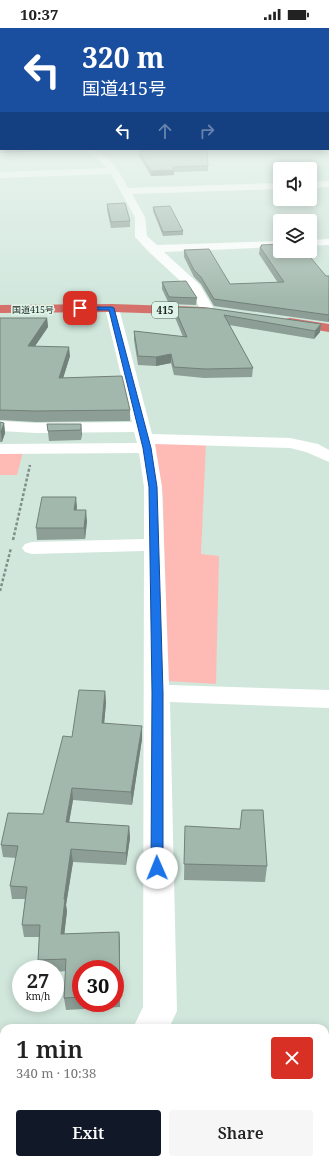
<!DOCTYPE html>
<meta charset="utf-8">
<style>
:root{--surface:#fff;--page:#f6f6f6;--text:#222;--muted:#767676;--accent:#111827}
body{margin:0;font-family:"Noto Serif","Noto Sans JP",serif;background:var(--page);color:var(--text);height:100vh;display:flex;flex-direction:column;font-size:15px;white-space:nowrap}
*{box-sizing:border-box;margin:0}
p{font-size:13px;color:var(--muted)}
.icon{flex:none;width:22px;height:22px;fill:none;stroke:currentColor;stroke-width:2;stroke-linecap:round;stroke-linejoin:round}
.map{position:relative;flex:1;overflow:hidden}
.panel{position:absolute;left:0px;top:996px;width:329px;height:140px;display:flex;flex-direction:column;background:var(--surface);border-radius:12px 12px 0 0;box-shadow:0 2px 10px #0003}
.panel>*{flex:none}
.guide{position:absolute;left:0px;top:0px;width:329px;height:122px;box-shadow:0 2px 10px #0003;background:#1a4fa0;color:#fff;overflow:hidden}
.controls{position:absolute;left:273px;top:134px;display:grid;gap:8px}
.controls a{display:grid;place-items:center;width:44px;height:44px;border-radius:4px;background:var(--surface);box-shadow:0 2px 10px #0003;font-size:20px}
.speed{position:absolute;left:12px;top:932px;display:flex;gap:8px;font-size:20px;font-weight:700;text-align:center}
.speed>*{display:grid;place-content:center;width:52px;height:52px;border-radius:50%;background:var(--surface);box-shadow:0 2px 10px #0003;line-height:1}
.speed small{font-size:10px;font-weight:400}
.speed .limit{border:6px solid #d22;background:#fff;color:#111}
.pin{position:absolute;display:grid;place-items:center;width:34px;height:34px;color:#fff;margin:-17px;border-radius:8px;box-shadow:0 2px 6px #0006}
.me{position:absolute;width:44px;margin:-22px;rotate:359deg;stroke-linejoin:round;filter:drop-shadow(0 0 3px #0008)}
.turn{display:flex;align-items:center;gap:14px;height:84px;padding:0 16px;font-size:18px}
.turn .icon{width:52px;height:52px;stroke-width:2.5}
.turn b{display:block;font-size:28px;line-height:34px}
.lanes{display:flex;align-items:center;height:38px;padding:0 16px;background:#0003;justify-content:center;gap:20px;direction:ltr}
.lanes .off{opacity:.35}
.round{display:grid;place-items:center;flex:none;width:42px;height:42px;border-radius:4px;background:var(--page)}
.headline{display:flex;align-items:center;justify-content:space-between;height:68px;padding:0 16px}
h1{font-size:24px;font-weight:600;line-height:30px}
.action{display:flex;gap:8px;margin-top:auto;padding:8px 16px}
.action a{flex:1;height:46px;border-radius:4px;background:var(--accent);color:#fff;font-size:16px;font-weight:600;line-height:46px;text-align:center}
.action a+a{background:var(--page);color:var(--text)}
.status{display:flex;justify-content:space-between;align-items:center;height:28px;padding:0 20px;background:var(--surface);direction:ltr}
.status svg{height:11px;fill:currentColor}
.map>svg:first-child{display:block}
.green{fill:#febbb6}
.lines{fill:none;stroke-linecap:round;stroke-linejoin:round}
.river{fill:#6bd1a6;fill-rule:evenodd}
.path-far1{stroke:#809088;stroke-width:2.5;stroke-dasharray:3 2;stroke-linecap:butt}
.path{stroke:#809088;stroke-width:4;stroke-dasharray:4.5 3;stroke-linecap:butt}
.minor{fill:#fff;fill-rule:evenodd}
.highway{fill:#d6706b;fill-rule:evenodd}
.wall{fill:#8c9e95;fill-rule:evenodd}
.shaded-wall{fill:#728179}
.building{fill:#a3b8ad;stroke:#728179}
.route{fill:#1a73e8;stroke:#114b97}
.labels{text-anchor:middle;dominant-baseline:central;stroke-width:3.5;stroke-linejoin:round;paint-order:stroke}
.far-street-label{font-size:9px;fill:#1c2420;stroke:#def4e9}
.shield{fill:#def4e9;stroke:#56625c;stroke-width:1}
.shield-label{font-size:10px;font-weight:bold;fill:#1c2420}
</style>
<div class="status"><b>10:37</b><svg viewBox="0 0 49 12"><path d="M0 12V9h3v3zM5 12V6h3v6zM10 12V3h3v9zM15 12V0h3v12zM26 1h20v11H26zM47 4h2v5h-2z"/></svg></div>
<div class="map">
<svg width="329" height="1136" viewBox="0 0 329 1136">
<rect width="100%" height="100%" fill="#d1e7dc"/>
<!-- green -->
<g class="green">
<path d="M151,415H206L201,526L219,528L216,656L167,653L163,468Z"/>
<path d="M0,424H23L17,447H0Z"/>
</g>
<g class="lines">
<!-- river -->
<path class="river" d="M0,1050L4,1052V1123L0,1122Z"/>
<!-- path-far1 -->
<g class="path-far1">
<path d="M13,512L30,437"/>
<path d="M0,563L11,520"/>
</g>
<!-- path -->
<path class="path" d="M179,1132L182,1136"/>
<!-- minor -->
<g class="minor">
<path d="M83,121C107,121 118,141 128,160L280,155V161L132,166L145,189L147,208L157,217L280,213V219L164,224L200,257L215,283L213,286H203L190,262L148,223L135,209V189L111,146L0,150V144L107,140L100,133Z"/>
<path d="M329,153V159L310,160V154Z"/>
<path d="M329,211V217L310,218V212Z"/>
<path d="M112,276L117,277L119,280L152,406L290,410L318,416L329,422V434L306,424L290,420L155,416L162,459L169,657L329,662V680L170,674L177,983L169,1000H133L143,979L144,523L32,526L25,524L22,520L25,516L32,514L144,511V459L139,425L0,426V416L137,415L134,404L36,405L0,403V393L36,395L132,394L105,280L107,277Z"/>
<path d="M6,1132H47L46,1136H4Z"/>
</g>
<!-- highway -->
<g class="highway">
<path d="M112,276L203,279L208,280L210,283L208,286L203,287L112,284L0,285V277Z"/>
<path d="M290,290L329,296V304L285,297L283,294L285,291Z"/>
</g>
</g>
<!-- wall -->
<g class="wall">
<path d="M139,123L208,138V143L174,144V147L151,148L139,128Z"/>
<path d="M107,176L130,193V199L111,200L107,182Z"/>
<path d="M153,179L183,203V207L163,208L153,183Z"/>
<path d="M261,217L326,248H329V293L328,294L214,278L201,256L194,249L184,229V222L230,256L278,255L259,226L260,219L261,218Z"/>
<path d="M162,254L197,270L196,277L169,276L162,261Z"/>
<path d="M174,279L321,296L320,304L314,311L229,297L253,340L252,349L204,350L174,347L171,335L156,338L138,337L134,312V303L183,309L174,287Z"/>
<path d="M0,290H47L48,299L35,318L70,328L63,350L130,382V393L36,394L0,392Z"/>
<path d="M0,394L4,395L5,405L2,414H0Z"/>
<path d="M47,396H81V412L49,413Z"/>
<path d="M77,479L76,482L87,493L85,511L37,512L36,500Z"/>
<path d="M105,663L106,675L104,695L142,711L132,777L73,772L69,794L129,798L130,810L126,837L73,834L66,877L67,883L64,906L119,904L120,916V979L66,982L64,970L66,943L55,944V941H39L38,932L39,909H24L22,897L25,871H12L10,858L16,830L3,829L1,817L43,786L72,709ZM81,941H115V975H81Z"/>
<path d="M185,798L267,838L265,854L184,852Z"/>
</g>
<!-- shaded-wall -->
<g class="shaded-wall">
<path d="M0,121H46V123L0,125Z"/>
<path d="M174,142V147L151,148V143Z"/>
<path d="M329,286V293L328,294L329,287Z"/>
<path d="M47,290L48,299L29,327L28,318Z"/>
<path d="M321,296L320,304L314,311L315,303Z"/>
<path d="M69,319L70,328L60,360L59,350Z"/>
<path d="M171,326V335L156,338V329Z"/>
<path d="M4,395L5,405L2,414L1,404Z"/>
<path d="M81,396L82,406L81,412Z"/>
<path d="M76,469L77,479L75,493L74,482Z"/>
<path d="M86,482L87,493L85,511L84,500Z"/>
<path d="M105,663L106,675L103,708L102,695Z"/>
<path d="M142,698V711L132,777L131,764Z"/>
<path d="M72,760L73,772L67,806L66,794Z"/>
<path d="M129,798L130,810L126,837V825Z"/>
<path d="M71,821L73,834L66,877L67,883L63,918L61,906L64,871Z"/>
<path d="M119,904L120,916V979V967Z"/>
</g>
<!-- building -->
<g class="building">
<rect x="0" y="114" width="1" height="7"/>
<path d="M207,122L208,138L173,139L174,142L151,143L139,123Z"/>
<path d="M125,175L130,193L111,194L107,176Z"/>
<path d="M170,178L183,203L163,204L153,179Z"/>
<path d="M280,216V223H305L326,248H329V287L214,271L201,249L194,242L184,222L209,221L230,256L284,254L260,219L262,218L261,217Z"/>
<path d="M186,253L197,270L169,269L162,254Z"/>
<path d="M174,279L208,280L321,296L315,303L224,287L253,340L205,341L174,339L171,326L156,329L138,328L134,303L187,309Z"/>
<path d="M0,290H47L28,318L69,319L59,350L122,348L130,382L35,383L0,382Z"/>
<path d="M0,394L4,395L1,404H0Z"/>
<path d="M47,396H81V402L48,403Z"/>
<path d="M42,469H76L74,482H86L84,500H36Z"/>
<path d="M79,662L105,663L102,695L142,698L131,764L72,760L66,794L129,798L126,825L71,821L64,871H65L61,906L119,904L120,967L115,968V941H81V969L64,970L66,931L38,932L40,897H22L27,859L10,858L18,818L1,817L8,785L43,786L63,708L72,709Z"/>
<path d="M242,782H263L267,838L184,836L185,798L240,801Z"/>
</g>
<!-- sky -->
<linearGradient id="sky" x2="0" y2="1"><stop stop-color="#76c0ce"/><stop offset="0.42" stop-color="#eaf4ef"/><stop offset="1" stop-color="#eaf4ef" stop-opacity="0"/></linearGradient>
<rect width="329" height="273" fill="url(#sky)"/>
<!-- route -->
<path class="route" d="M78,279H112L114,280L151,420L157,459L163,665V840L162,844L157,845L153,844L151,840L152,665L149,459L143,420L109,282H80L77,280Z"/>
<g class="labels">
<!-- far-street labels -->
<g class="far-street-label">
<text x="33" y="281">国道415号</text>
</g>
<!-- shield labels -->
<rect class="shield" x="152" y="274" width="26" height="16" rx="3"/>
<g class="shield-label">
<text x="165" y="282">415</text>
</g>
</g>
</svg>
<div class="controls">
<a><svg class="icon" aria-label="sound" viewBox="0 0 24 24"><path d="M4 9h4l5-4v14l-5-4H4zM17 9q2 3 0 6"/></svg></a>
<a><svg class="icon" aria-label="layers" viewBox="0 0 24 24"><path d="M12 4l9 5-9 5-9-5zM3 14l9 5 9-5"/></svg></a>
</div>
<div class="speed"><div>27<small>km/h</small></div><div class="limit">30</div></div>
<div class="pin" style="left:80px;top:280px;background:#d93025"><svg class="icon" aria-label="arrive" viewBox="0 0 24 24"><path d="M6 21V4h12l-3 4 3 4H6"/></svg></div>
<svg class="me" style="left:157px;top:840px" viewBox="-20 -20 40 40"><circle r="19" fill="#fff"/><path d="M0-13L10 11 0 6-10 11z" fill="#1a73e8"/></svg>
<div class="guide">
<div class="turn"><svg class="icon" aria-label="left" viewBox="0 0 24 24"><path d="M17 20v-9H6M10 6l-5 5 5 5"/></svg><div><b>320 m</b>国道415号</div></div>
<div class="lanes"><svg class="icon" aria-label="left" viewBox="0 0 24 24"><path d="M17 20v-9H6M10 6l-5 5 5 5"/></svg><svg class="icon off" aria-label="ahead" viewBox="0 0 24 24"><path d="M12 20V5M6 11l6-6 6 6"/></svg><svg class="icon off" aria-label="right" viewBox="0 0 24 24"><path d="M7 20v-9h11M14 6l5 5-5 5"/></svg></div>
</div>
<section class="panel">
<div class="headline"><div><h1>1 min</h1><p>340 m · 10:38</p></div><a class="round" style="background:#d93025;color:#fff"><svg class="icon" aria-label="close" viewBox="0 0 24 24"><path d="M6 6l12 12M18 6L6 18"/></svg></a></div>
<div class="action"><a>Exit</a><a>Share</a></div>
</section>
</div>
